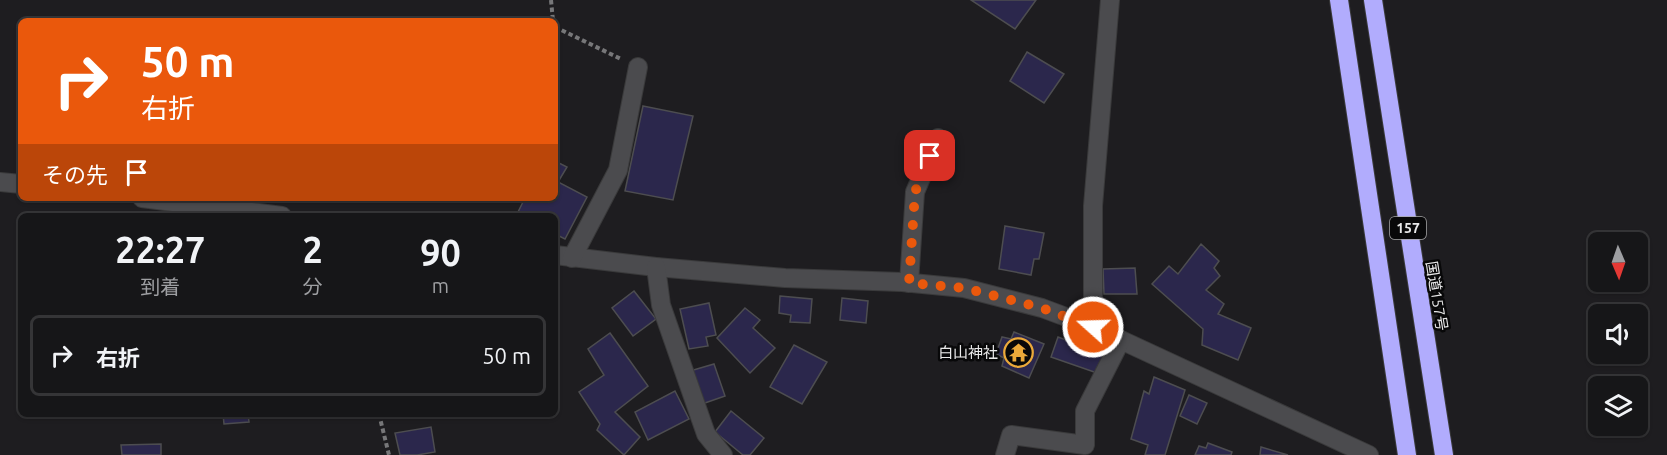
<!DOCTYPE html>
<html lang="ja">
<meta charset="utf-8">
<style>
:root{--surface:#161618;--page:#232325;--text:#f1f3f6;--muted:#9e9fa2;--line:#353537}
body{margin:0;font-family:Ubuntu,"Noto Sans JP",sans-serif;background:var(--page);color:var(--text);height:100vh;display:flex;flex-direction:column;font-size:22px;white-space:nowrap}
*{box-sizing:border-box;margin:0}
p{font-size:20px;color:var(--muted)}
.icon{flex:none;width:33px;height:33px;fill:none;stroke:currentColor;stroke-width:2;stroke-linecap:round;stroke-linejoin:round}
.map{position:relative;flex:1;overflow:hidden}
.details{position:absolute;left:18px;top:213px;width:540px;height:204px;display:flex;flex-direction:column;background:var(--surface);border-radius:9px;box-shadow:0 2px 4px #0004,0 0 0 2px var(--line)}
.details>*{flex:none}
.banner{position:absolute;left:18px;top:18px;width:540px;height:183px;border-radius:9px;box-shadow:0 2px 4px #0004,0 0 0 2px var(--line);background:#ea580c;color:#fff;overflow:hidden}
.needle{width:39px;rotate:178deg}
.fabs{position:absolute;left:1588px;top:232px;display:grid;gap:12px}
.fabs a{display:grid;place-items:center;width:60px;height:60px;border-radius:9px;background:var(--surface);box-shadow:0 2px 4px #0004,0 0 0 2px var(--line);font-size:30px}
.pin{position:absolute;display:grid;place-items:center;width:51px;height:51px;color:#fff;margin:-26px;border-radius:12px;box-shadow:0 3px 9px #0006}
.me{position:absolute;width:66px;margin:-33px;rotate:290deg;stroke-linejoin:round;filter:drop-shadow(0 0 4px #0008)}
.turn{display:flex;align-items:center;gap:21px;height:126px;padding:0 24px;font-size:27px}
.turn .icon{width:78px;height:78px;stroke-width:2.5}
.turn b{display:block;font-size:42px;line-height:51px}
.then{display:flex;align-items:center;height:57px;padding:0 24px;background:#0003;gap:12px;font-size:22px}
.eta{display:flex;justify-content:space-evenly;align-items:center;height:102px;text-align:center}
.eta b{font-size:36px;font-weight:700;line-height:42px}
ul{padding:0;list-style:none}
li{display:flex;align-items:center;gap:18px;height:81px;margin:0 12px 9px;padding:0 12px;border:3px solid var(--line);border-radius:9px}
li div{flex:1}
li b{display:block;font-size:22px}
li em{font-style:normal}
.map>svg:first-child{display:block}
.building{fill:#2b274c;stroke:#4d4d50;stroke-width:1.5}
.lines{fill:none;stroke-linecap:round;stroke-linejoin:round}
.minor-casing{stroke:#3a3a3b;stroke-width:20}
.highway-casing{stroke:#3a3a3b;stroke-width:20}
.path{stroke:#777779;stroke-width:4;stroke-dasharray:4.5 3;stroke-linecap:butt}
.minor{stroke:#4b4b4e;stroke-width:18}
.highway{stroke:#b1acfd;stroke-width:18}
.route{stroke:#ea580c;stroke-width:10;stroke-dasharray:0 18}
.labels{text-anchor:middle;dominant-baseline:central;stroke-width:5;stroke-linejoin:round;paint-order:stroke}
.shield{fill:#080809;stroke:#a6a6a6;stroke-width:1.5}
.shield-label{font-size:14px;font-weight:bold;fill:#e9e9ea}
.street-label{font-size:15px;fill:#e9e9ea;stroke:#080809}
.poi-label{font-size:15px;fill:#e9e9ea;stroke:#080809;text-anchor:end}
</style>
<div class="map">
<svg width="1667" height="455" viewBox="0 0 1667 455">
<rect width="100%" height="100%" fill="#1e1d20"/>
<!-- building -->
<g class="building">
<path d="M971,0H1036L1015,29Z"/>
<path d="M1027,52L1064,74L1044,103L1010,81Z"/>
<path d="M643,106L693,116L673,200L625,191Z"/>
<path d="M555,161L567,167L558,182L587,197L565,239L555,234V216H516L525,198H555Z"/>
<path d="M1005,226L1044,233L1039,259H1034L1031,275L999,269Z"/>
<path d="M1201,244L1219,261L1214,268L1220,276L1206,290L1224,304L1218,314L1251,328L1238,360L1202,345L1203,329L1152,284L1169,266L1178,274Z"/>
<path d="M1135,268L1137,294H1104L1103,269Z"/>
<path d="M634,291L656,319L633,336L612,308Z"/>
<path d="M780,296L812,299L810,323L790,322L791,315L779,313Z"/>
<path d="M842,298L868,301L866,323L840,320Z"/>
<path d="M709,303L716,335L706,337L708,346L689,349L680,309Z"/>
<path d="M745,308L760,320L753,328L775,348L750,373L717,338Z"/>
<path d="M1014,332L1044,344L1029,378L1002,366L1004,358L996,354L1002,337L1011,339Z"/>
<path d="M610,333L648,386L615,412L640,437L624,455L597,430L600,424L579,392L604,375L588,349Z"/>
<path d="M1058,337L1106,355L1100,374L1051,357Z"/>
<path d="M794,345L827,362L802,404L770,387Z"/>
<path d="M714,364L725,396L702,404L690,371Z"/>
<path d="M1154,377L1185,390L1165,455H1145L1148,445L1131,439L1144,391L1149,394Z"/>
<path d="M675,391L689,419L648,440L635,412Z"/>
<path d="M1189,395L1207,403L1197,424L1180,416Z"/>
<path d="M731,411L764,438L750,455H743L715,432Z"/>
<path d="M223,414H248L249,422L224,424Z"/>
<path d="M431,427L435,452L417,455H400L395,433Z"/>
<path d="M1208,443L1232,452L1231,455H1195L1199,446L1206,448Z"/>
<path d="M161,444V455H122L121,445Z"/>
<path d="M1261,447L1288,455H1260Z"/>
</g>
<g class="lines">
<defs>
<g id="minor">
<path d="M0,182L21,184"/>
<path d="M142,198L282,216"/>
<path d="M555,255L656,267L785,278L902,282L964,288L1042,308L1093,327L1369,455"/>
<path d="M572,258L618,170L638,67"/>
<path d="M656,267L661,305L706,434L723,455"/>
<path d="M909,283L915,192L938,138"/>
<path d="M1093,327V206L1110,0"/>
<path d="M1005,455L1011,435L1085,445V411L1121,340"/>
</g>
<g id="highway">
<path d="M1339,0L1407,455"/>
<path d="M1373,0L1444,455"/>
</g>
</defs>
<!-- minor casing -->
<use href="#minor" class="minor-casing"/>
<!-- highway casing -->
<use href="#highway" class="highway-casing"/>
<!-- path -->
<g class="path">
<path d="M551,0L553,21"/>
<path d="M555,27L621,59"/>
<path d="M379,414L389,455"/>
</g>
<!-- minor -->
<use href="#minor" class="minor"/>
<!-- highway -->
<use href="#highway" class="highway"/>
</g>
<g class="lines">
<!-- route -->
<path class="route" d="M930,156L915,192L909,283L964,288L1042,308L1093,327"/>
</g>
<!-- icons -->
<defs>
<symbol id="temple-ring" viewBox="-11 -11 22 22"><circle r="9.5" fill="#080809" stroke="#eba93a" stroke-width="1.5"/><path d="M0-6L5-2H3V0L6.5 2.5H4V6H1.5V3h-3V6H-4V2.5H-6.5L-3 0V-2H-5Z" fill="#eba93a"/></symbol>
</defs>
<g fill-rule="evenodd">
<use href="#temple-ring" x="1002" y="336" width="33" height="33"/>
</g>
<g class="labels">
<!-- shield labels -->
<rect class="shield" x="1390" y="217" width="36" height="22" rx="4.5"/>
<g class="shield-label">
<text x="1408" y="228">157</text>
</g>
<!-- street labels -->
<g class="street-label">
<text transform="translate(1437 296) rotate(81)">国道157号</text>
</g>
<!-- poi labels -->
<g class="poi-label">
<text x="998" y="352">白山神社</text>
</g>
</g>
</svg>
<div class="fabs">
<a><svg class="needle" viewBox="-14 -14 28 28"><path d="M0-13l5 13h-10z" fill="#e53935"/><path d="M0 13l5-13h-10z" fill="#9e9fa2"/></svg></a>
<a><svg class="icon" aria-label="sound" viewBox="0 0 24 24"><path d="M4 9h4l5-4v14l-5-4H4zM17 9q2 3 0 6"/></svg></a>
<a><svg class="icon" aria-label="layers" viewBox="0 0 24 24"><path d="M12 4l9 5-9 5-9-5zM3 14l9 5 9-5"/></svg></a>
</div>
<div class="pin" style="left:930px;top:156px;background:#d93025"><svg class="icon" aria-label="arrive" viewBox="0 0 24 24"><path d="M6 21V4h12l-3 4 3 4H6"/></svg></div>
<svg class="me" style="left:1093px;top:327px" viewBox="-20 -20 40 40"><circle r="17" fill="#ea580c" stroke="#fff" stroke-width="3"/><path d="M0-11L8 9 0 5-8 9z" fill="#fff"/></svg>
<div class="banner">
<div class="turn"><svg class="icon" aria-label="right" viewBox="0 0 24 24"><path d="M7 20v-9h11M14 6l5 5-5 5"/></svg><div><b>50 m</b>右折</div></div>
<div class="then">その先<svg class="icon" aria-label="arrive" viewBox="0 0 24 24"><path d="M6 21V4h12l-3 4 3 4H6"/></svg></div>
</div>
<section class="details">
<div class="eta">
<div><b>22:27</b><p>到着</p></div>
<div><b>2</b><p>分</p></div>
<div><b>90</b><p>m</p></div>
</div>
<ul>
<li><svg class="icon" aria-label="right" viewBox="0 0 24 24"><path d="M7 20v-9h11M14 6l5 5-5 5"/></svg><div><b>右折</b></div><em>50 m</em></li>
</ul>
</section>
</div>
